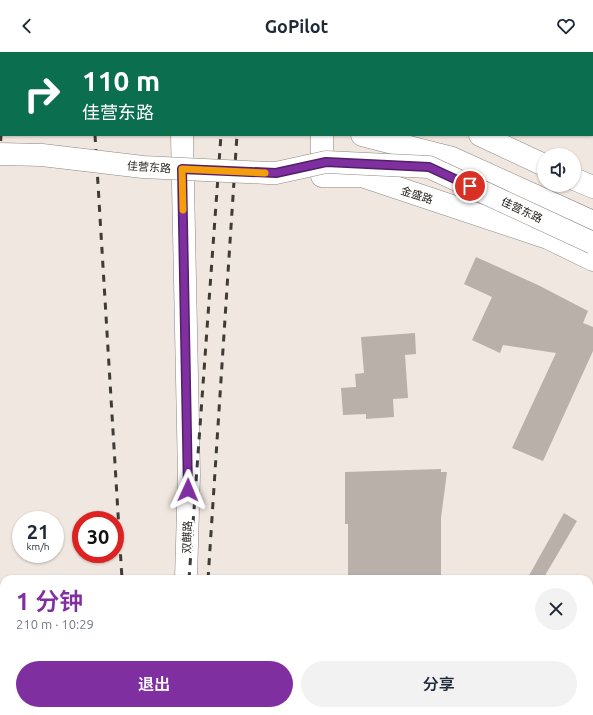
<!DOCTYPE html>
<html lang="zh">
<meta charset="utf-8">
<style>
:root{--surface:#fff;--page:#f2f2f3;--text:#1f2937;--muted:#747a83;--accent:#7f2f9f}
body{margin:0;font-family:Ubuntu,"Noto Sans SC",sans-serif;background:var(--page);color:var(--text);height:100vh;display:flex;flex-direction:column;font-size:15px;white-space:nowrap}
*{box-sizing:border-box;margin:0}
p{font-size:13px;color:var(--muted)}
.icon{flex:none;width:22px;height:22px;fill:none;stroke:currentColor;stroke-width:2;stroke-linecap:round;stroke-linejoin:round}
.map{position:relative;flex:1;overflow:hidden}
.details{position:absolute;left:0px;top:523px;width:593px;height:140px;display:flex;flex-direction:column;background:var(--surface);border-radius:12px 12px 0 0;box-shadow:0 1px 3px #0004}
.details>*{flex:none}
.banner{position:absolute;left:0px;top:0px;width:593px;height:84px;box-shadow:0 1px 3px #0004;background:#0b6e4f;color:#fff;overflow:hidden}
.controls{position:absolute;left:537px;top:96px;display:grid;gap:8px}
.controls a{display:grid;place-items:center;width:44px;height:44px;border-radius:50%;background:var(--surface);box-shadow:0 1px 3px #0004;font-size:20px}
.speed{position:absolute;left:12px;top:459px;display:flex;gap:8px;font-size:20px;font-weight:700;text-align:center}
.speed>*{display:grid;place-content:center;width:52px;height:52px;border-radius:50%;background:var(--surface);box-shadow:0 1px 3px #0004;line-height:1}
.speed small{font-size:10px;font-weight:400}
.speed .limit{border:6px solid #d22;background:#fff;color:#111}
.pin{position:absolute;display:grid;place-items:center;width:34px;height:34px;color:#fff;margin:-17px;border:2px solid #fff;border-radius:50%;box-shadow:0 1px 4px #0007}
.me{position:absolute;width:44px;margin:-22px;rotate:1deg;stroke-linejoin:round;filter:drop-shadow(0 0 3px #0008)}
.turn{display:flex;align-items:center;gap:14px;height:84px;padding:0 16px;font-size:18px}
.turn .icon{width:52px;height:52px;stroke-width:2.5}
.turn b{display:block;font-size:28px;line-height:34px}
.round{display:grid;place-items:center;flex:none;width:42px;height:42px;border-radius:21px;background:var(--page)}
.head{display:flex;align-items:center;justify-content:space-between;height:68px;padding:0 16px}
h1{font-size:24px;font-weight:600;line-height:30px;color:var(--accent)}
.action{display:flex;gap:8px;margin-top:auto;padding:8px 16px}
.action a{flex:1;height:46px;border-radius:24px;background:var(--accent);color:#fff;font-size:16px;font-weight:600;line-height:46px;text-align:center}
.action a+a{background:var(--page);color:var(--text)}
header{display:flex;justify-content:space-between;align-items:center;height:52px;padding:0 16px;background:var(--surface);font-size:18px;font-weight:600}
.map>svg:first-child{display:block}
.building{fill:#b9b0aa}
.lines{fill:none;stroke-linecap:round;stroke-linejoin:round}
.service-casing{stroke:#8f8680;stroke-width:12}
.minor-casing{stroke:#8f8680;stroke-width:23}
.tertiary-casing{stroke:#8f8680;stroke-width:23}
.service{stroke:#fff;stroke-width:11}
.minor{stroke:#fff;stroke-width:22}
.tertiary{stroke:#fff;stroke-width:22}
.rail{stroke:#3f3c38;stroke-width:3;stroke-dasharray:7 7;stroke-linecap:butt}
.tertiary-bridge-casing{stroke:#8f8680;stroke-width:23;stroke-linecap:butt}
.tertiary-bridge{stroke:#fff;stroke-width:22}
.route-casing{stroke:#531f67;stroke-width:10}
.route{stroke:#7f2f9f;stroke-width:7}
.slow{stroke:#f59e0b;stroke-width:7}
.labels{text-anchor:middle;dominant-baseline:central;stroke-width:4;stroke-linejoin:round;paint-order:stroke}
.street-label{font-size:11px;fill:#262320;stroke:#fff}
</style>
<header><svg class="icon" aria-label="back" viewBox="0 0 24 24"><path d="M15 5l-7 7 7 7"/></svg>GoPilot<svg class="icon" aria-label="heart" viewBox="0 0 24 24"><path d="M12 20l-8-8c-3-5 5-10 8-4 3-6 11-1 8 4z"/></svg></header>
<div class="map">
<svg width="593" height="663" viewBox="0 0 593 663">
<rect width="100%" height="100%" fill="#f0e7e0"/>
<!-- building -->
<g class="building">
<path d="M476,205L538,233L588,259L583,271L593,275V299L543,409L512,396L556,301L503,293L500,301L472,288L492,245L464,232Z"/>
<path d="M415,281L416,302L405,303L408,346L393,347L394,365L366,367V362L343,363L341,336L356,335L355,322L364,321L361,285Z"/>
<path d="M441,417V420H447L441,466V527H348V472H345V420Z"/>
<path d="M564,461L577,469L543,527H527Z"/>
</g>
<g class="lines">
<defs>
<path id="service" d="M475,1V0"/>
<g id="minor">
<path d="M180,0V1"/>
<path d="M182,83L189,423L186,527"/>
<path d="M182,663V659"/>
</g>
<g id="tertiary">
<path d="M0,29H1"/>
<path d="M322,83V124H362L548,186L593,208"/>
<path d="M362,83L452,106L593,170"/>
<path d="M480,83L544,113"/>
<path d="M574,127L593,135"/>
</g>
</defs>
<!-- service casing -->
<use href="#service" class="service-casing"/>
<!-- minor casing -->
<use href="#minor" class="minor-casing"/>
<!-- tertiary casing -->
<use href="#tertiary" class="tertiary-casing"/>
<!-- service -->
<use href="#service" class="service"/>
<!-- minor -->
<use href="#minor" class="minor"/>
<!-- tertiary -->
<use href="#tertiary" class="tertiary"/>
<!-- rail -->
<g class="rail">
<path d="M91,0V1"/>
<path d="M6,1V0"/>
<path d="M227,1V0"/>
<path d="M242,1V0"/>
<path d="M95,83L122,527"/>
<path d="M0,103L1,83"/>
<path d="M189,527L221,83"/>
<path d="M208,527L237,83"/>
<path d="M128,659V663"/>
<path d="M179,663L180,659"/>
<path d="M200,663V659"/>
</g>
<defs>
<path id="tertiary-bridge" d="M0,102L42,103L143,115L268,121H276L326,110L429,115L593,191"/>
</defs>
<!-- tertiary-bridge casing -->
<use href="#tertiary-bridge" class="tertiary-bridge-casing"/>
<!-- tertiary-bridge -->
<use href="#tertiary-bridge" class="tertiary-bridge"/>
</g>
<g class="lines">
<defs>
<path id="route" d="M188,438L182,117L276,121L326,110L429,115L470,134"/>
</defs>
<!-- route casing -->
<use href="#route" class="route-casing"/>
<!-- route -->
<use href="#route" class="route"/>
<!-- slow -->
<path class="slow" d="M183,158L182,117L265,121"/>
</g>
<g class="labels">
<!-- street labels -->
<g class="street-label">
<text transform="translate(149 115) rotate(4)">佳营东路</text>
<text transform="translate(417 143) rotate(18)">金盛路</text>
<text transform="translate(522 158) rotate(25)">佳营东路</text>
<text transform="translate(187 485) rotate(-88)">双麒路</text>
</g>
</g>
</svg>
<div class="controls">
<a><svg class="icon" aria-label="sound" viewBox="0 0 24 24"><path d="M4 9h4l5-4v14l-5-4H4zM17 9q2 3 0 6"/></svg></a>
</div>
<div class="speed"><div>21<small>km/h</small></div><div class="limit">30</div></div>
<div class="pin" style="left:470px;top:134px;background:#d93025"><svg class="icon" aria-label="arrive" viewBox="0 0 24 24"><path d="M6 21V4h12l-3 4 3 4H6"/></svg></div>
<svg class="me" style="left:188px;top:438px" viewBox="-20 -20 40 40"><path d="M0-17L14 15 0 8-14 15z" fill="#7f2f9f" stroke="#fff" stroke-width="4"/></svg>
<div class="banner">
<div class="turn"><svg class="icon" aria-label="right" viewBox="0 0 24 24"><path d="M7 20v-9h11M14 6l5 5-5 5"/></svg><div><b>110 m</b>佳营东路</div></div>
</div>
<section class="details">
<div class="head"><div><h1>1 分钟</h1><p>210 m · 10:29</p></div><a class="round"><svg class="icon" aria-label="close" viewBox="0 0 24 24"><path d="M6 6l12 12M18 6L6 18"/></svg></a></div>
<div class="action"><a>退出</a><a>分享</a></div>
</section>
</div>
